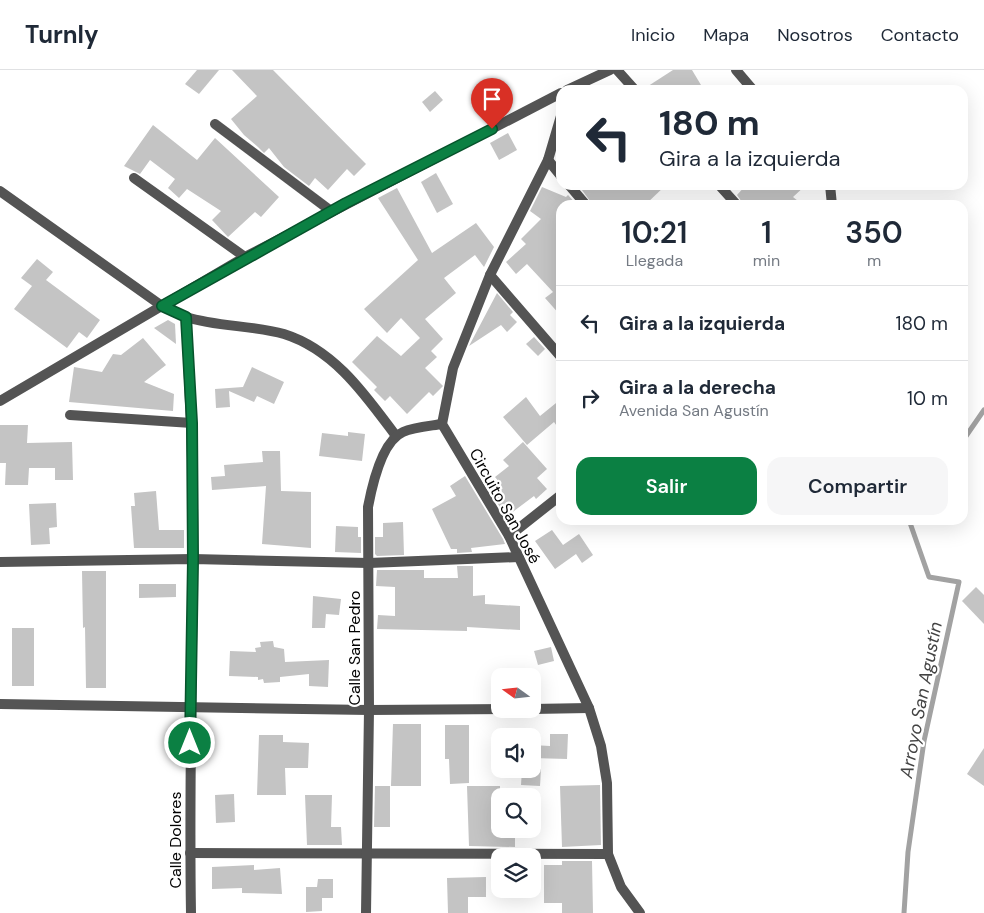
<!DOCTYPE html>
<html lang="es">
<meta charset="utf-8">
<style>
:root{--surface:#fff;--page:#f6f6f7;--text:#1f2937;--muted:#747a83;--line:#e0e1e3;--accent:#0b8043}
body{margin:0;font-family:"DM Sans",sans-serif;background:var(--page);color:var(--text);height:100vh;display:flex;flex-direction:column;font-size:19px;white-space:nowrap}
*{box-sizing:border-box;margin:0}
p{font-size:16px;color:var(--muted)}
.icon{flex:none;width:28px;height:28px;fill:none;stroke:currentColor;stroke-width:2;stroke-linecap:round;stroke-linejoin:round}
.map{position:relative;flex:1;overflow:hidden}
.panel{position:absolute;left:556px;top:130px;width:412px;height:325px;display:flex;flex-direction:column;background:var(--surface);border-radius:15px;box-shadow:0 5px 20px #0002}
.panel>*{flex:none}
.top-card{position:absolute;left:556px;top:15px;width:412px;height:105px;border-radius:15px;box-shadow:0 5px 20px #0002;background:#fff;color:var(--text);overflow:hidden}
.needle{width:32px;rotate:285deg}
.buttons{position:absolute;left:491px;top:598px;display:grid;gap:10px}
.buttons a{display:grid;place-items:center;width:50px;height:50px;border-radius:10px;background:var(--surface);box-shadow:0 5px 20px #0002;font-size:25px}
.pin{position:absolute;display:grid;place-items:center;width:42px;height:42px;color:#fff;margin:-51px -21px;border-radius:50% 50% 50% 0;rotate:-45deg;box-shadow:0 0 5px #0007}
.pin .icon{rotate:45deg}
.me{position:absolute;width:55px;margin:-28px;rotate:0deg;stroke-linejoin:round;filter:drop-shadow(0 0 4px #0008)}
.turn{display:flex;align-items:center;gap:18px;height:105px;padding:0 20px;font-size:22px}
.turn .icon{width:65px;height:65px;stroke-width:2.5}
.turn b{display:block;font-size:35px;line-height:42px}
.eta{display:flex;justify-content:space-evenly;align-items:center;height:85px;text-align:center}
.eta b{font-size:30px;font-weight:600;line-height:35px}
.action{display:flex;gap:10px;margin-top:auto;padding:10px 20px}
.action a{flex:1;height:58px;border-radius:15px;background:var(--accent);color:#fff;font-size:20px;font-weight:600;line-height:58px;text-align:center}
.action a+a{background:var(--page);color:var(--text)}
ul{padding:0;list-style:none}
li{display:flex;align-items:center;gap:15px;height:75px;padding:0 20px;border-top:1px solid var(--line)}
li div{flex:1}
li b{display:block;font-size:19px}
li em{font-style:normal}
header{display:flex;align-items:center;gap:30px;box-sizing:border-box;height:70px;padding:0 25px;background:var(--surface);border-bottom:1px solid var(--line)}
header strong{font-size:24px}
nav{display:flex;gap:28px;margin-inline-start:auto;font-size:18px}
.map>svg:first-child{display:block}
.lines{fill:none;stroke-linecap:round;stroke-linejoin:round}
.stream{stroke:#a2a2a2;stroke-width:5}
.building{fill:#c4c4c4}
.minor{stroke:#545454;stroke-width:10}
.route-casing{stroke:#07532c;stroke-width:12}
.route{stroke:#0b8043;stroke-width:9}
.labels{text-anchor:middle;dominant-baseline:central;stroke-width:4.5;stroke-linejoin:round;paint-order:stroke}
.street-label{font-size:16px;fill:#000;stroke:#fff}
.water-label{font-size:18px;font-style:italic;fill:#434343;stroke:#fff}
</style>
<header>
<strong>Turnly</strong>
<nav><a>Inicio</a><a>Mapa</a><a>Nosotros</a><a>Contacto</a></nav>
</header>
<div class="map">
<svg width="984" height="843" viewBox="0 0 984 843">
<rect width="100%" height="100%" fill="#fff"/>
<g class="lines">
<!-- stream -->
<g class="stream">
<path d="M964,369L984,340"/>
<path d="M904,843L908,782L924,671L959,512L929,507L909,450"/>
</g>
</g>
<!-- building -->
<g class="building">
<path d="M197,0H219L199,24L185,14Z"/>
<path d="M232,0H273L366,94L354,106L347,99L328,120L315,108L309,116L284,97L269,78L264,83L258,77L244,65L231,49L257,26Z"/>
<path d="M673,0H692L704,20H642Z"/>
<path d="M435,21L443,30L430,42L422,32Z"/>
<path d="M153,55L197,90L215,68L279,127L261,147L255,142L228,167L212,150L221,141L187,119L179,128L168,118L175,109L150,90L140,104L124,96Z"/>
<path d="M508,63L517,80L499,90L490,73Z"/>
<path d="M436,103L453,134L437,143L421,112Z"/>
<path d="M666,115L645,135H593L579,116Z"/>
<path d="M746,115H806L793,127L803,135H744L737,125Z"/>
<path d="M542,117L566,127L568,125L577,135H561V246L545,228L553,222L527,194L516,204L506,192L526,174L521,169L541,149L530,141Z"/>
<path d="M397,118L432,183L476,153L494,177L484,197L475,185L444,208L456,223L425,249L443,269L431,281L437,287L425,298L443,316L433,326L429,322L407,344L390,326L385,331L374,320L377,317L352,292L377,266L401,286L420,268L401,248L387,263L364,239L418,190L378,128Z"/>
<path d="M37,189L53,202L46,210L100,250L87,268L79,262L67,278L14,239L32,216L21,208Z"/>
<path d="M497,223L513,242L510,245L517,252L507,262L501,255L469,276Z"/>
<path d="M168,250L175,254L176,274L154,258Z"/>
<path d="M534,267L545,279L538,286L526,274Z"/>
<path d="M143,268L166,295L144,312L174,324L173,341L69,332L74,297L102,302L113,284L121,285Z"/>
<path d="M252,297L284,312L274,334L257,326L254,332L229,321L230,337L216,338L215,319L243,317Z"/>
<path d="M526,327L540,346L561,329V362L554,352L527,375L503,347Z"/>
<path d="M0,355H28L27,373L72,372L73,410H55V398H29L28,415H5L6,393H0Z"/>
<path d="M348,362L365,364L362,391L319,386L322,363L348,366Z"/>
<path d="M523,372L547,399L537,408L547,419L536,429L534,426L506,447L490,421L500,413L495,407L509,396L503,390Z"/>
<path d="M262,381H280L281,421L311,422V478L262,474L266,416L212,420L211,407L225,406L224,395L263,392Z"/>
<path d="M465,406L503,469L505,474L471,478L472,482L457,483V479H451L432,439L456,426L450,416Z"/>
<path d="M156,421L159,460H184V478H134L131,436H135L134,423Z"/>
<path d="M56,433L57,457L49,458L50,474L31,475L29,434Z"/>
<path d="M403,452L404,485L377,486L375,484V467H383V453Z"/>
<path d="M336,456L358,457V467H361V483L335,482Z"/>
<path d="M552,460L563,475L579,464L593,485L582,493L576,484L555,499L535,471Z"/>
<path d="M457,496H473V526L485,525V534L520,536V560L467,557V561L377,559L378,545L395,546V517L376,516L377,500H424V508H458Z"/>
<path d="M82,501H106V618H86L85,557L83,558Z"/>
<path d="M139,514H176V527L139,528Z"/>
<path d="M976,517L984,525V554L962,531Z"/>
<path d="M313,526L341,529L339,545L326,544L325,558H312Z"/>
<rect x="12" y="558" width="22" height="58"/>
<path d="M273,571L274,577L284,579L285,592L329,590L328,617L309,616V604L280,607V612L264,613L263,609L258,610V607L229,606L230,581L256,582L255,578L261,577L260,572Z"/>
<path d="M551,577L554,591L538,595L534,581Z"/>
<path d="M393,654H421V716H391Z"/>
<path d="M445,655H469V713L450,714L449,689H445Z"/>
<path d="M550,664H568L567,689L532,688V675L550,676Z"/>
<path d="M259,665H283V672L309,673L308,698H285L286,725H257Z"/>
<path d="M984,678V716L967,704Z"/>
<path d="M522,699H541L540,716L521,715Z"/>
<path d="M600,715L601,775L562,777L560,716Z"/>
<path d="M375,716H390V757H374Z"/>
<path d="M467,716H500V759H515V777L469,776Z"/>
<path d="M234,724L235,752L216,753L215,725Z"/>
<path d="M305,725H332L331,757H341L342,775H307Z"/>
<path d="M562,791H592L593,843H562V833H544V795H562Z"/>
<path d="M254,795V800L280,798L282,824L242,823V818L212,819V797Z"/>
<path d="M486,807V827H468V843H448L447,808Z"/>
<path d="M318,809H333V828H322V841L306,842V817H317Z"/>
</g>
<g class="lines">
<!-- minor -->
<g class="minor">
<path d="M617,0L635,20"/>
<path d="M736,0L753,20"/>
<path d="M567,20L610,0"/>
<path d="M561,46L548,90L490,205L453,298L442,354L509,466L589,638L601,676L607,713L608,784L621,817L640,843"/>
<path d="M215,54L331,141"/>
<path d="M548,90L561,106"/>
<path d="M134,108L245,187"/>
<path d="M569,115L586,135"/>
<path d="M719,115L737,135"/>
<path d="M830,115L832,135"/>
<path d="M0,121L162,236C169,239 178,244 186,247C217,257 253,255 284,264C335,280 366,326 396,366"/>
<path d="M490,205L561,287"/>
<path d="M186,247C190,328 194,409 193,490C192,608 189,725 191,843"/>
<path d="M0,331L245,187L561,23"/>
<path d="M70,345L192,353"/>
<path d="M509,466L561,425"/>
<path d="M0,492L193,489L369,493L519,487"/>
<path d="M0,634L369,640L521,639"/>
<path d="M532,639L589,638"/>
<path d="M190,783L608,784"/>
<path d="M366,843L369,640L368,437C372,416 382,371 403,362C414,357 430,356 442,354"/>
</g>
</g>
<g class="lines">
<defs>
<path id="route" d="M190,673L193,490L192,353L186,247L162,236L346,133L492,59"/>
</defs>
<!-- route casing -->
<use href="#route" class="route-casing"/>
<!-- route -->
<use href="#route" class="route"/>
</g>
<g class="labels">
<!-- street labels -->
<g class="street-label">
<text transform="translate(505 436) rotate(61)">Circuito San José</text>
<text transform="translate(354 578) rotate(-90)">Calle San Pedro</text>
<text transform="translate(175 770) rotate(-90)">Calle Dolores</text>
</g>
<!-- water labels -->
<g class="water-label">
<text transform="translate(921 630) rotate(-79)">Arroyo San Agustín</text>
</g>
</g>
</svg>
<div class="buttons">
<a><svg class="needle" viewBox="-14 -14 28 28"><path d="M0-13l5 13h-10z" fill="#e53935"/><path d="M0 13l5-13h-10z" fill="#747a83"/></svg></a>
<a><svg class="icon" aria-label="sound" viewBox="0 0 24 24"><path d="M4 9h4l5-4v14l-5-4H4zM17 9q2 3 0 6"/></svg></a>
<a><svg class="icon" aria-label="search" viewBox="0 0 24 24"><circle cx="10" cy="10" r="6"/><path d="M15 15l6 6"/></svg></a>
<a><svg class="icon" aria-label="layers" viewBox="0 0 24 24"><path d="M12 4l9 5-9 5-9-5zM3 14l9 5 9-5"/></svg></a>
</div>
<div class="pin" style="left:492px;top:59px;background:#d93025"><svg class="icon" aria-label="arrive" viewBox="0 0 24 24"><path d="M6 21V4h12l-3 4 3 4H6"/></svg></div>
<svg class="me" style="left:190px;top:673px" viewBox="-20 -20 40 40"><circle r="17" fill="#0b8043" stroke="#fff" stroke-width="3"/><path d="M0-11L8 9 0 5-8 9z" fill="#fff"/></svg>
<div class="top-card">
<div class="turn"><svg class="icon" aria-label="left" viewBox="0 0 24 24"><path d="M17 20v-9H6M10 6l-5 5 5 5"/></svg><div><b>180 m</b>Gira a la izquierda</div></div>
</div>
<section class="panel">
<div class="eta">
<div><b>10:21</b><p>Llegada</p></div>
<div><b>1</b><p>min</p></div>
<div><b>350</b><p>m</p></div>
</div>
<ul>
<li><svg class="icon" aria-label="left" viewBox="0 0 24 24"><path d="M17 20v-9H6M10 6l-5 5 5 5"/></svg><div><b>Gira a la izquierda</b></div><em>180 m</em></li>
<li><svg class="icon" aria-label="right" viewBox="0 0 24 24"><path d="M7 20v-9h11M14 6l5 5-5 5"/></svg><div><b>Gira a la derecha</b><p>Avenida San Agustín</p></div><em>10 m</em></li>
</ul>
<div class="action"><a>Salir</a><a>Compartir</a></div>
</section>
</div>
